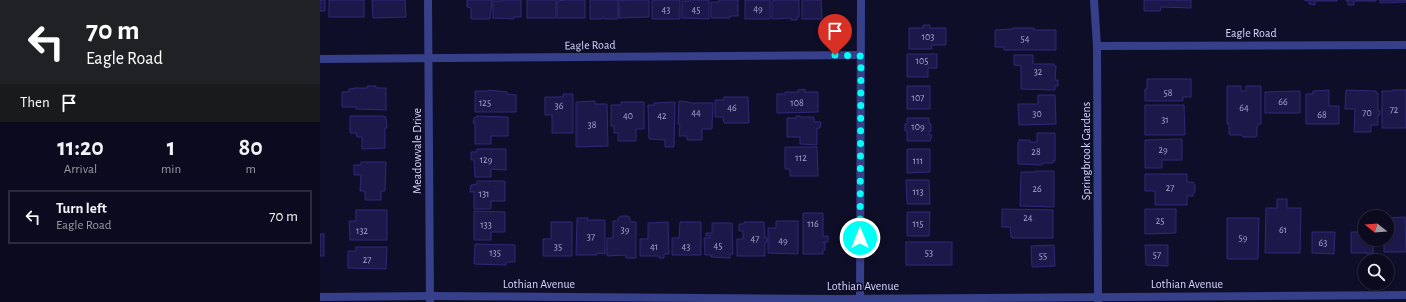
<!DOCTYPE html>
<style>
:root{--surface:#0b0a1e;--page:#19182b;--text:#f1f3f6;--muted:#9a9aa4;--line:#2b2b3c}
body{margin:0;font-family:"Alegreya Sans",sans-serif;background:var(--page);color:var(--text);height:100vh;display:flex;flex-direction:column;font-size:15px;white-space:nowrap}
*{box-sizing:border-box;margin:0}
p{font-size:13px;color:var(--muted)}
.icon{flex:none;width:22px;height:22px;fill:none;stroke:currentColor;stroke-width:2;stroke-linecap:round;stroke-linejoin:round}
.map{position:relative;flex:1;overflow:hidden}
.drawer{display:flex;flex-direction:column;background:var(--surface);width:320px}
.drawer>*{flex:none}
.hud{background:#202124;color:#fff;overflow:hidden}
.needle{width:26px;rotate:287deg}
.controls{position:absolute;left:1038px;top:210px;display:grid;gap:8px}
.controls a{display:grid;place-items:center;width:36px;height:36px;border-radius:50%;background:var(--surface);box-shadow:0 1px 3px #0004,0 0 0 1px var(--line);font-size:20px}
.pin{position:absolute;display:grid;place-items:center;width:34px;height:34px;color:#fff;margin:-41px -17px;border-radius:50% 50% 50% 0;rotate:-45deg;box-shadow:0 0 4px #0007}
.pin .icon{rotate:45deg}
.me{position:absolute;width:44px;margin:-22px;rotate:0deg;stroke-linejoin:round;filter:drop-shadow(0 0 3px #0008)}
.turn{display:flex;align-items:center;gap:14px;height:84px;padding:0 20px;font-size:18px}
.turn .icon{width:52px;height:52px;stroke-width:2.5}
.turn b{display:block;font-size:28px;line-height:34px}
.then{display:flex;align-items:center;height:38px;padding:0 20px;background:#0003;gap:8px;font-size:15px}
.eta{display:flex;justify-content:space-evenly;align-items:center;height:68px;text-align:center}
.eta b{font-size:24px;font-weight:700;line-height:28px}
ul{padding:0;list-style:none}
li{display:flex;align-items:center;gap:12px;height:54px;margin:0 8px 6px;padding:0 12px;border:2px solid var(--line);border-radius:0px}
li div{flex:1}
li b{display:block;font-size:15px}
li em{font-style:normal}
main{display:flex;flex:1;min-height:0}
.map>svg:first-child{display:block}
.building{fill:#1c194a;stroke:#2e2978}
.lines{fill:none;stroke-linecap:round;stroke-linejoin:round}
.street{stroke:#363f8a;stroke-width:8}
.route{stroke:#01fff5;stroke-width:7;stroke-dasharray:0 12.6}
.labels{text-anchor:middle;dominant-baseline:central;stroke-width:3;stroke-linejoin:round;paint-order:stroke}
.number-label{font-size:10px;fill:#a7a7d2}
.street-label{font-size:12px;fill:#d5d6ff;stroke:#0f0e28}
</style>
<main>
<section class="drawer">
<div class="hud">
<div class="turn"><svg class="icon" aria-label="left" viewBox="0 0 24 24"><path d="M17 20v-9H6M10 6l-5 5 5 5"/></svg><div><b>70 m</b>Eagle Road</div></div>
<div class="then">Then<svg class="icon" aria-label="arrive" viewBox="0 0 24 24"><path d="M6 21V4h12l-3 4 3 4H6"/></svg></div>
</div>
<div class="eta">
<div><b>11:20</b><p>Arrival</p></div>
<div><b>1</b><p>min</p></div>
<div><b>80</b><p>m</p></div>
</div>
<ul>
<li><svg class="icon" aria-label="left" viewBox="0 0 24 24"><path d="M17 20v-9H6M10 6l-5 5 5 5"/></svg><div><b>Turn left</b><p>Eagle Road</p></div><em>70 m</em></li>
</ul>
</section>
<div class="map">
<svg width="1086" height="302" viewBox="0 0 1086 302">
<rect width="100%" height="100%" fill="#0f0e28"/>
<!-- building -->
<g class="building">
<rect x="0" y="0" width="5" height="11"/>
<rect x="9" y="0" width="35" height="17"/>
<path d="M52,0H85L86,17L53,18Z"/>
<path d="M147,0H172L170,19H151V8L147,7Z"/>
<path d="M182,0H201V17H194V19L173,18V1H182Z"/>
<rect x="207" y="0" width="29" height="18"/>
<path d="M246,0H265V18H237V1Z"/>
<path d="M270,0H298V19H285V18H282V19H270Z"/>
<path d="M307,0H329V17L299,18V1Z"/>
<path d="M334,0H360V19H332V1Z"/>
<path d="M369,0H389V19L362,18V1H369Z"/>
<path d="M399,0H418V16H410V18H391V2H399Z"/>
<rect x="425" y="0" width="25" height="19"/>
<path d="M454,0H479V17H477V20H471V18L452,19V1H454Z"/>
<path d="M482,0H501L502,19H482Z"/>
<path d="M824,0H871V8L841,7L840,11H824Z"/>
<path d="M984,0H1017V1H995V5L989,4V1Z"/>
<path d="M1026,0H1056V1H1034V5H1028V1H1026Z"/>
<path d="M1060,0H1086V2L1060,3Z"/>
<path d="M603,25H610V28H626V45H611L612,49H589V28H603Z"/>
<path d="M693,28H714V30H736V50H684V47H675V30L693,29Z"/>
<path d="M587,54H617V68H608V77H587Z"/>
<path d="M694,55H713V64H734V66H736L735,80H738V86H735V90L701,89V66L694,65Z"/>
<path d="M827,79H871V97H863V101H825V89H827Z"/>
<path d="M47,86H56V88H66V110L36,109V107H22V92H29V89L36,88H47Z"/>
<rect x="587" y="86" width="23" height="23"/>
<path d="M907,86H921V91H926V86H941V124H939L937,127V136L935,137H923L922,135H910L909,134V124H907Z"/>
<path d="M485,89V92H498V112L457,113V94H465V92H478V90Z"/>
<path d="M169,90L187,92V94L196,95V112H155V91H168Z"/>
<path d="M1009,90V106H1019V124H986V94H993V91Z"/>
<path d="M1026,90L1056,91V93H1058V111H1060V115H1058V125H1051V132H1034L1035,109H1025Z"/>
<path d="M1073,90H1086V128H1062V91H1072Z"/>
<path d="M980,91V113H945V92Z"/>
<path d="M243,94H253V133H232V115H225V97H243Z"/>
<path d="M718,95H735L736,124L699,125L698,104H718Z"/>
<path d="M404,97H428L429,123H404L403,117H395V100H404Z"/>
<path d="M275,101V104H287L288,146L256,147V102Z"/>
<path d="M359,101L369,102V103H393L392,129H382V140H367V136H359L360,124H358Z"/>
<path d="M301,102H324V129H316V141H298V133H294V126H291V105H301Z"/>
<path d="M355,102L354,147H345V140L329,139L328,105H334V103Z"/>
<path d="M825,105H864L865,135H825Z"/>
<path d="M30,116H64V117H66L67,128H65V148L42,149V137H37L36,133H30Z"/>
<path d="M157,116L188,117V136H171V144H155V123H153L154,118L157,117Z"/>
<path d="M476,116H480V117H494V122H501L500,128H497V145L480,144V137H467V118H476Z"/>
<path d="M587,118H609V124H611V131H609V135H612L610,141H587V131H585V124H587Z"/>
<path d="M717,133H735V161H733V163H723L722,165L698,164V142H699V140H710V142H717Z"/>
<path d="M862,139V160H842V168H825V140Z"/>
<path d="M465,147H497L498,176H470V169H465Z"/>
<path d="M157,149H186V170L171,169V177H155L154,160H151V152H157Z"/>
<path d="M587,149H610V172L587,173Z"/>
<path d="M41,162H66L65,191H61V200H45V191H40L41,175H34V165H41Z"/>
<path d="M715,171H734V207L700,206L701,172H715Z"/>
<path d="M825,174H867V182H873L875,186V192L873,194V196H867V205H835V191H825Z"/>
<path d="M586,180H609L610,204H587Z"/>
<path d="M157,181H185V201H171V209H154V192H150L151,185L157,184Z"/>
<path d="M957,199H967V208H981L980,253H945L946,208H957Z"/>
<path d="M682,209L733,210V238H692L693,237H691L690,227H682Z"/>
<path d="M825,209H856V233L825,234Z"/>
<path d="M36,210H67V240H30L29,221H36Z"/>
<path d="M154,211L185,212V232H171V240H154Z"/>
<path d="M587,212H610L609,236H587Z"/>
<path d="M483,213H503V236H508V242H503V243H505V250H503V254H483Z"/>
<path d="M301,216H308L310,218V222H316V258H306V255L287,256V238H293V221H298V218Z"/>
<path d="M1085,217L1086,252H1064V239H1067V218Z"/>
<path d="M257,218H268L267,220H285V254L277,253V255H256Z"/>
<path d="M907,218H939L938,259H907Z"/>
<path d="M456,221H478V254L448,253V228H456Z"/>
<path d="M231,222H252V256H223V239H231Z"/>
<path d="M348,222L349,254H344V258H339V256H320V239H328V223Z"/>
<path d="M360,222H381V255H352V238H359Z"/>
<path d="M424,222H444L445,238H447V242H445V256H417V239H423V231H419V224H424Z"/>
<path d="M392,223H412L413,254H410V258L391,257V255H385L384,238H390V236H386V233H392Z"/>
<path d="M992,232H1015L1014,254L992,253Z"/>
<path d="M1031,232H1045V239H1054L1053,254H1047V253H1031Z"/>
<rect x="0" y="234" width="4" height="22"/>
<rect x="586" y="242" width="46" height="23"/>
<path d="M155,244L195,245V262H186V265L154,264Z"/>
<path d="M734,245L735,266L712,267L711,246Z"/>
<path d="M825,245H848V266L826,265Z"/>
<path d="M36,247H67L66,269L28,268V251H36Z"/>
</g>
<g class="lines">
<!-- street -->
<g class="street">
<path d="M108,0L110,302"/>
<path d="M774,0L777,46L778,301"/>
<path d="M777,46L1086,45"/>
<path d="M0,59L541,55"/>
<path d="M0,297L110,296L520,299L1086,295"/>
<path d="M540,302L541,0"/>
</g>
</g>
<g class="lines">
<!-- route -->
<path class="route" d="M515,55L541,56L540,238"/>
</g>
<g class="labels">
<!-- number labels -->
<g class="number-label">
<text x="438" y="9">49</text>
<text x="346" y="10">43</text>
<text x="376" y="10">45</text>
<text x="608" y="37">103</text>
<text x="705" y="39">54</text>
<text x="602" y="61">105</text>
<text x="718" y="72">32</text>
<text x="848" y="93">58</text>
<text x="598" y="98">107</text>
<text x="963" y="102">66</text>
<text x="165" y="103">125</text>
<text x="477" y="103">108</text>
<text x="239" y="106">36</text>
<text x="412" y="108">46</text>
<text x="924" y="108">64</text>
<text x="1074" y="110">72</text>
<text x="376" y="113">44</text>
<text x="1047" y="113">70</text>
<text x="717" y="114">30</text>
<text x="1002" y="115">68</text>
<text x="308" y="116">40</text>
<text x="342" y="116">42</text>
<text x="845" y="120">31</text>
<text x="272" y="125">38</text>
<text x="598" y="127">109</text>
<text x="843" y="150">29</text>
<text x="716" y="152">28</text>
<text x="481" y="158">112</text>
<text x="166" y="160">129</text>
<text x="598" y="161">111</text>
<text x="850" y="188">27</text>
<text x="717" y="189">26</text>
<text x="598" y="192">113</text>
<text x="164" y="194">131</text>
<text x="708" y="218">24</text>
<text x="840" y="221">25</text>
<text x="493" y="224">116</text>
<text x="598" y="224">115</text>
<text x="166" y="225">133</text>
<text x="305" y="230">39</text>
<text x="963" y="230">61</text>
<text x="42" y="231">132</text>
<text x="271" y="237">37</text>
<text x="923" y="238">59</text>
<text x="435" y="239">47</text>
<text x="463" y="241">49</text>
<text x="1003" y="243">63</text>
<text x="398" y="246">45</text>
<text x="238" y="247">35</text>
<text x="334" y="247">41</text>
<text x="366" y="247">43</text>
<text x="175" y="253">135</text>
<text x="609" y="253">53</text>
<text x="837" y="255">57</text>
<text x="723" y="256">55</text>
<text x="47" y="260">27</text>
</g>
<!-- street labels -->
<g class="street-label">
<text x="931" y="33">Eagle Road</text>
<text transform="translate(270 45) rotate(-1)">Eagle Road</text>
<text transform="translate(97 151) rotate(-90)">Meadowvale Drive</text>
<text transform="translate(766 151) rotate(-90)">Springbrook Gardens</text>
<text x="219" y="284">Lothian Avenue</text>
<text x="867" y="284">Lothian Avenue</text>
<text x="543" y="286">Lothian Avenue</text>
</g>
</g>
</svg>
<div class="controls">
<a><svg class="needle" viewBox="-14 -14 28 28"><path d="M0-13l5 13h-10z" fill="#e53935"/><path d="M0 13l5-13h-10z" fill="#9a9aa4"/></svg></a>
<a><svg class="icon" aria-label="search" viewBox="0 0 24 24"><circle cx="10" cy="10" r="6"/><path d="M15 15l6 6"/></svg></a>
</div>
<div class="pin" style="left:515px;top:55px;background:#d93025"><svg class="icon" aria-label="arrive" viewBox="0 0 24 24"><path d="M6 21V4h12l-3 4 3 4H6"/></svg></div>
<svg class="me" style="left:540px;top:238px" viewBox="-20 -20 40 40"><circle r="17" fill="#01fff5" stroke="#fff" stroke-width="3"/><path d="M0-11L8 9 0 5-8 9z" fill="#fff"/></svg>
</div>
</main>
